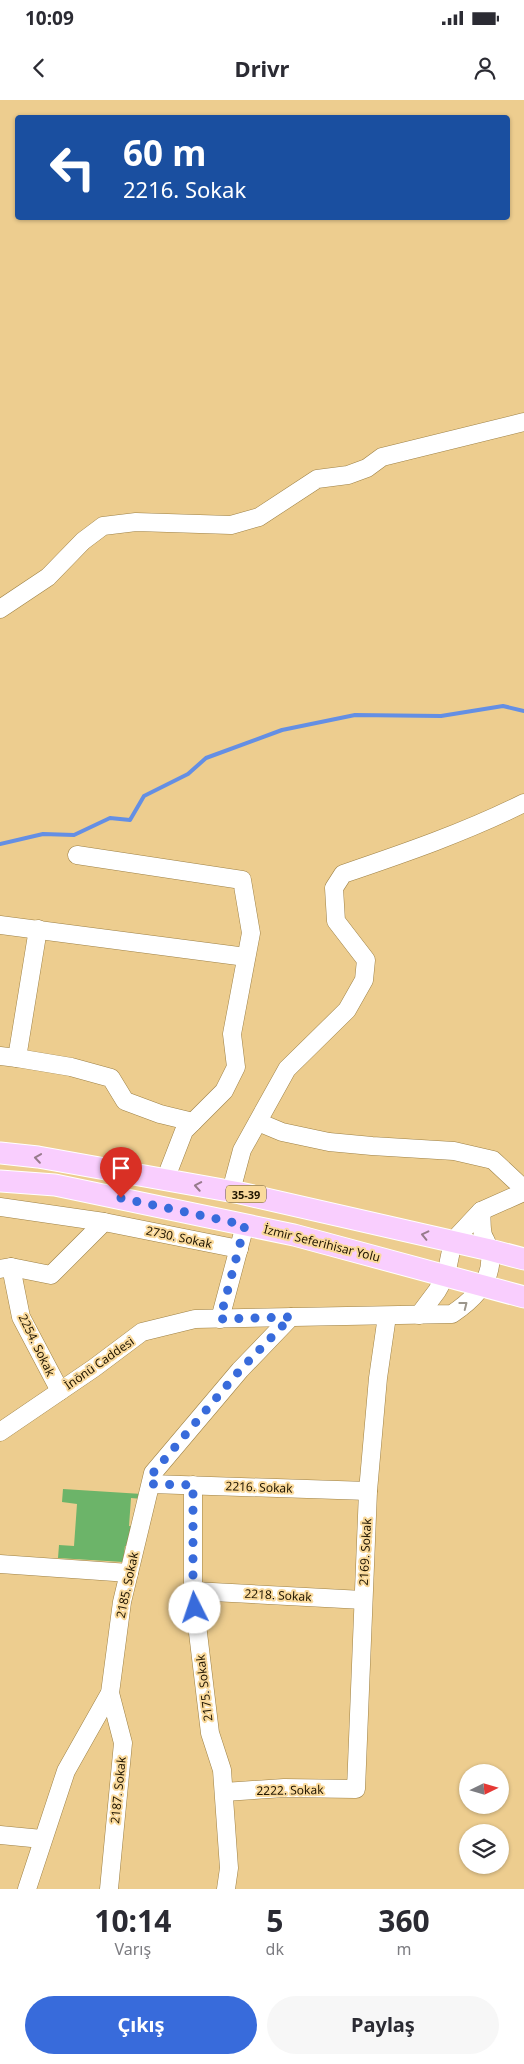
<!DOCTYPE html>
<html lang="tr">
<meta charset="utf-8">
<style>
:root{--surface:#fff;--page:#f7f7f7;--text:#2b2b33;--muted:#7c7c81;--accent:#386bdb}
body{margin:0;font-family:"Noto Sans",sans-serif;background:var(--page);color:var(--text);height:100vh;display:flex;flex-direction:column;font-size:19px;white-space:nowrap}
*{box-sizing:border-box;margin:0}
p{font-size:16px;color:var(--muted)}
.icon{flex:none;width:28px;height:28px;fill:none;stroke:currentColor;stroke-width:2;stroke-linecap:round;stroke-linejoin:round}
.map{position:relative;height:1789px;overflow:hidden}
.side{display:flex;flex-direction:column;background:var(--surface);flex:1}
.side>*{flex:none}
.banner{position:absolute;left:15px;top:15px;width:495px;height:105px;border-radius:5px;box-shadow:0 1px 4px #0004;background:#1a4fa0;color:#fff;overflow:hidden}
.needle{width:32px;rotate:85deg}
.buttons{position:absolute;left:459px;top:1664px;display:grid;gap:10px}
.buttons a{display:grid;place-items:center;width:50px;height:50px;border-radius:50%;background:var(--surface);box-shadow:0 1px 4px #0004;font-size:25px}
.pin{position:absolute;display:grid;place-items:center;width:42px;height:42px;color:#fff;margin:-51px -21px;border-radius:50% 50% 50% 0;rotate:-45deg;box-shadow:0 0 5px #0007}
.pin .icon{rotate:45deg}
.me{position:absolute;width:55px;margin:-28px;rotate:356deg;stroke-linejoin:round;filter:drop-shadow(0 0 4px #0008)}
.turn{display:flex;align-items:center;gap:18px;height:105px;padding:0 25px;font-size:22px}
.turn .icon{width:65px;height:65px;stroke-width:2.5}
.turn b{display:block;font-size:35px;line-height:42px}
.eta{display:flex;justify-content:space-evenly;align-items:center;height:85px;text-align:center}
.eta b{font-size:30px;font-weight:700;line-height:35px}
.primary-button{display:flex;gap:10px;margin-top:auto;padding:10px 25px}
.primary-button a{flex:1;height:58px;border-radius:30px;background:var(--accent);color:#fff;font-size:20px;font-weight:700;line-height:58px;text-align:center}
.primary-button a+a{background:var(--page);color:var(--text)}
.status{display:flex;justify-content:space-between;align-items:center;height:35px;padding:0 25px;background:var(--surface);direction:ltr}
.status svg{height:14px;fill:currentColor}
header{display:flex;justify-content:space-between;align-items:center;height:65px;padding:0 25px;background:var(--surface);font-size:22px;font-weight:700}
.map>svg:first-child{display:block}
.green{fill:#6cb469}
.lines{fill:none;stroke-linecap:round;stroke-linejoin:round}
.stream{stroke:#648fe4;stroke-width:4}
.minor-casing{stroke:#9e8145;stroke-width:19}
.major-casing{stroke:#fff;stroke-width:23}
.minor{stroke:#fff;stroke-width:18}
.major{stroke:#f9cefe;stroke-width:21}
.oneway{stroke:#977b8c}
.oneway2{stroke:#9b968c}
.route{stroke:#386bdb;stroke-width:9;stroke-dasharray:0 16.2}
.labels{text-anchor:middle;dominant-baseline:central;stroke-width:4;stroke-linejoin:round;paint-order:stroke}
.shield{fill:#fada9c;stroke:#61502f;stroke-width:1}
.shield-label{font-size:11px;font-weight:bold;fill:#201500}
.street-label{font-size:12px;fill:#201500;stroke:#fada9c}
</style>
<div class="status"><b>10:09</b><svg viewBox="0 0 49 12"><path d="M0 12V9h3v3zM5 12V6h3v6zM10 12V3h3v9zM15 12V0h3v12zM26 1h20v11H26zM47 4h2v5h-2z"/></svg></div>
<header><svg class="icon" aria-label="back" viewBox="0 0 24 24"><path d="M15 5l-7 7 7 7"/></svg>Drivr<svg class="icon" aria-label="person" viewBox="0 0 24 24"><circle cx="12" cy="8" r="4"/><path d="M4 21q1-7 8-7t8 7"/></svg></header>
<div class="map">
<svg width="524" height="1789" viewBox="0 0 524 1789">
<rect width="100%" height="100%" fill="#edcd8f"/>
<!-- green -->
<path class="green" d="M63,1389L142,1394V1399L131,1398L129,1426L137,1427L136,1446H125L123,1462L58,1458L59,1445L74,1446L77,1404L62,1402Z"/>
<g class="lines">
<!-- stream -->
<path class="stream" d="M0,744L43,734L74,735L110,718L130,720L144,696L188,674L206,658L282,630L355,615L441,616L503,606L524,611"/>
<defs>
<g id="minor">
<path d="M0,509L48,477L83,441L103,426L136,422L231,425L259,417L317,379L348,375L367,368L382,357L524,322"/>
<path d="M77,755L242,780L251,833L232,934L236,967L224,991L184,1031L165,1080"/>
<path d="M0,825L246,857"/>
<path d="M0,956L17,958L38,829"/>
<path d="M17,958L71,967L111,978L125,1001L160,1014L193,1022"/>
<path d="M258,1022L282,1032L329,1042L372,1046L454,1051L493,1060L524,1089"/>
<path d="M231,1091L242,1050L287,969L347,910L364,880L366,860L336,821L334,788L343,774C405,753 466,732 524,703"/>
<path d="M0,1107L104,1122L239,1149"/>
<path d="M11,1167L21,1217L60,1291"/>
<path d="M0,1169L11,1167L51,1175L104,1122"/>
<path d="M419,1215L437,1191L446,1175L453,1141L481,1111L524,1092"/>
<path d="M220,1219L245,1125"/>
<path d="M0,1332L94,1268L142,1232L195,1219L452,1214C473,1200 496,1178 489,1149C488,1144 485,1140 483,1135C481,1128 482,1119 481,1111"/>
<path d="M151,1384L368,1391"/>
<path d="M193,1385V1491L210,1633L222,1670L229,1768L226,1789"/>
<path d="M0,1464L129,1473"/>
<path d="M193,1491L363,1500"/>
<path d="M224,1692L284,1688L356,1689L368,1391L378,1278L387,1216"/>
<path d="M0,1735L42,1739"/>
<path d="M27,1789L66,1671L110,1593L122,1502L153,1373L240,1270L291,1217"/>
<path d="M109,1789L123,1643L110,1593"/>
</g>
<g id="major">
<path d="M0,1053L38,1057L240,1093L490,1150L524,1159"/>
<path d="M0,1081L55,1085L294,1135L524,1197"/>
</g>
</defs>
<!-- minor casing -->
<use href="#minor" class="minor-casing"/>
<!-- major casing -->
<use href="#major" class="major-casing"/>
<!-- minor -->
<use href="#minor" class="minor"/>
<!-- major -->
<use href="#major" class="major"/>
</g>
<!-- one-way arrows -->
<defs><path id="oneway-chevron" d="M-2-3.5L2.5 0L-2 3.5" fill="none" stroke-width="1.6" stroke-linecap="round" stroke-linejoin="round" transform="scale(1.25)"/></defs>
<g class="oneway">
<use href="#oneway-chevron" transform="translate(38 1058) rotate(-172)"/>
<use href="#oneway-chevron" transform="translate(198 1086) rotate(-170)"/>
<use href="#oneway-chevron" transform="translate(425 1135) rotate(-167)"/>
</g>
<use class="oneway2" href="#oneway-chevron" transform="translate(464 1205) rotate(-38)"/>
<g class="lines">
<!-- route -->
<path class="route" d="M121,1098L245,1125L220,1219L291,1217L240,1270L153,1373L150,1384L193,1385V1491L195,1508"/>
</g>
<g class="labels">
<!-- shield labels -->
<rect class="shield" x="226" y="1085.5" width="40" height="17" rx="4"/>
<g class="shield-label">
<text x="246" y="1094">35-39</text>
</g>
<!-- street labels -->
<g class="street-label">
<text transform="translate(179 1137) rotate(12)">2730. Sokak</text>
<text transform="translate(322 1143) rotate(14)">İzmir Seferihisar Yolu</text>
<text transform="translate(37 1245) rotate(64)">2254. Sokak</text>
<text transform="translate(99 1263) rotate(-35)">İnönü Caddesi</text>
<text transform="translate(259 1387) rotate(2)">2216. Sokak</text>
<text transform="translate(365 1452) rotate(-87)">2169. Sokak</text>
<text transform="translate(127 1485) rotate(-78)">2185. Sokak</text>
<text transform="translate(278 1495) rotate(3)">2218. Sokak</text>
<text transform="translate(204 1588) rotate(-97)">2175. Sokak</text>
<text transform="translate(118 1690) rotate(-84)">2187. Sokak</text>
<text transform="translate(290 1690) rotate(-1)">2222. Sokak</text>
</g>
</g>
</svg>
<div class="buttons">
<a><svg class="needle" viewBox="-14 -14 28 28"><path d="M0-13l5 13h-10z" fill="#e53935"/><path d="M0 13l5-13h-10z" fill="#7c7c81"/></svg></a>
<a><svg class="icon" aria-label="layers" viewBox="0 0 24 24"><path d="M12 4l9 5-9 5-9-5zM3 14l9 5 9-5"/></svg></a>
</div>
<div class="pin" style="left:121px;top:1098px;background:#d93025"><svg class="icon" aria-label="arrive" viewBox="0 0 24 24"><path d="M6 21V4h12l-3 4 3 4H6"/></svg></div>
<svg class="me" style="left:195px;top:1508px" viewBox="-20 -20 40 40"><circle r="19" fill="#fff"/><path d="M0-13L10 11 0 6-10 11z" fill="#386bdb"/></svg>
<div class="banner">
<div class="turn"><svg class="icon" aria-label="left" viewBox="0 0 24 24"><path d="M17 20v-9H6M10 6l-5 5 5 5"/></svg><div><b>60 m</b>2216. Sokak</div></div>
</div>
</div>
<section class="side">
<div class="eta">
<div><b>10:14</b><p>Varış</p></div>
<div><b>5</b><p>dk</p></div>
<div><b>360</b><p>m</p></div>
</div>
<div class="primary-button"><a>Çıkış</a><a>Paylaş</a></div>
</section>
